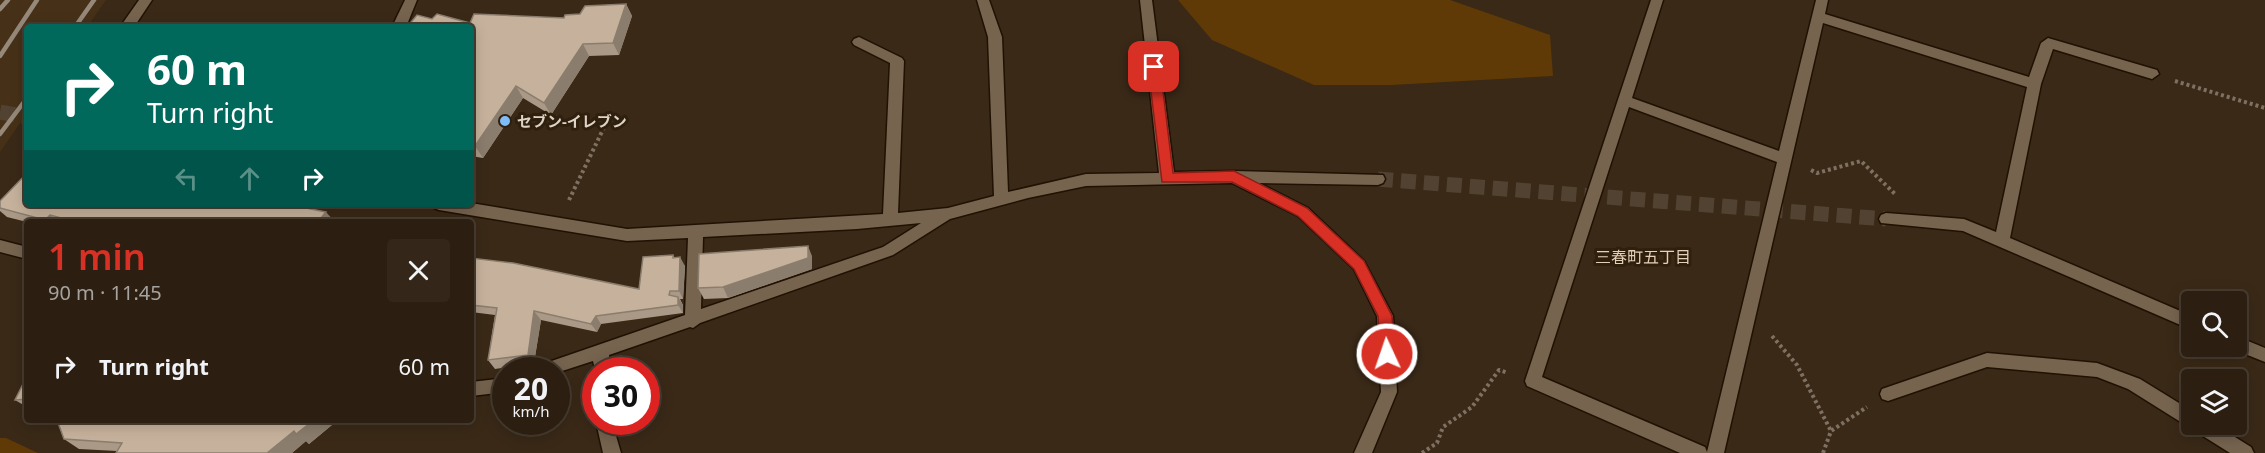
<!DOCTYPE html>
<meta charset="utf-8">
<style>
:root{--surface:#2c1f11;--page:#34271a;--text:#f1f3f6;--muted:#a6a29f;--line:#483d31;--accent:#d93025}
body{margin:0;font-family:"Noto Sans","Noto Sans JP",sans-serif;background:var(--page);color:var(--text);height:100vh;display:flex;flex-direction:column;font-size:22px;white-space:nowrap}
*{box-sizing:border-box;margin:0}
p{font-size:20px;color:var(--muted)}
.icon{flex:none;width:33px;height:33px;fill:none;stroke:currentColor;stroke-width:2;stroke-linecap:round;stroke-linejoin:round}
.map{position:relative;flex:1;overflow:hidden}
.drawer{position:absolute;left:24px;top:219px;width:450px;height:204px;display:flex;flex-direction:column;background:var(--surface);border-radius:6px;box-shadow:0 3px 15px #0003,0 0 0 2px var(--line)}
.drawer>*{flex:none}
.banner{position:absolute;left:24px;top:24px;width:450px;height:183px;border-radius:6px;box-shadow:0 3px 15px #0003,0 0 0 2px var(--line);background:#00695c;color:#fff;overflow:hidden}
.fabs{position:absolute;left:2181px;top:291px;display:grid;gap:12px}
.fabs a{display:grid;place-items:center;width:66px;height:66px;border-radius:6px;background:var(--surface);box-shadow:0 3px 15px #0003,0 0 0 2px var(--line);font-size:30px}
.speed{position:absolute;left:492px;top:357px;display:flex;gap:12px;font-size:30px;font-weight:700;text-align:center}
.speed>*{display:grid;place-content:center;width:78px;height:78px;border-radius:50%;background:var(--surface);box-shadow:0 3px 15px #0003,0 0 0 2px var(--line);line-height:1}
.speed small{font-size:15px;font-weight:400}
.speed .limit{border:9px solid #d22;background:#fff;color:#111}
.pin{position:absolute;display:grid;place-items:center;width:51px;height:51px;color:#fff;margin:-26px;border-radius:12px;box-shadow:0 3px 9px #0006}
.me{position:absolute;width:66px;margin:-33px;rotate:357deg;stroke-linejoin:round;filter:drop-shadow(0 0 4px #0008)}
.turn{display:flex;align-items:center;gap:21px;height:126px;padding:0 24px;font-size:27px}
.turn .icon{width:78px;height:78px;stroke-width:2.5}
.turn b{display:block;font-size:42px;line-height:51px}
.lanes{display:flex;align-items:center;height:57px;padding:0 24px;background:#0003;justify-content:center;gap:30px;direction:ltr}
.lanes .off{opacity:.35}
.round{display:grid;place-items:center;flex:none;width:63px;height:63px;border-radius:6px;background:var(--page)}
.headline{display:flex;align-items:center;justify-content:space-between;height:102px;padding:0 24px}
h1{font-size:36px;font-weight:600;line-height:45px;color:var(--accent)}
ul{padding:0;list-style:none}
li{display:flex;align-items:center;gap:18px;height:90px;padding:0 24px}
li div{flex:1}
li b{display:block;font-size:22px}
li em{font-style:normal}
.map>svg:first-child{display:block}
.built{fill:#463118}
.green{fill:#5f3a06}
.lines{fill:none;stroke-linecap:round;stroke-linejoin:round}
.minor-tunnel{stroke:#524231;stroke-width:15;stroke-dasharray:15 8;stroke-linecap:butt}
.minor-casing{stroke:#201102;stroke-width:3}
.path{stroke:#7f7162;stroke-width:4;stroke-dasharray:3 3;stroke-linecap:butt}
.minor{fill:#76644f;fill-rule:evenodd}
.rail{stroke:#96897a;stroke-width:4.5}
.wall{fill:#aa9986}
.shaded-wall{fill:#8b7d6d}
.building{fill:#c6b29c;stroke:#8b7d6d;stroke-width:1.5}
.route{fill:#d93025;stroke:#8d1f18;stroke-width:1.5}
.poi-dot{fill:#7fbdfa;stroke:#2f1f0d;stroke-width:2}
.labels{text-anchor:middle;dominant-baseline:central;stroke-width:6;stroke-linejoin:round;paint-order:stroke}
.poi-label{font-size:15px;font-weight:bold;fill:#ddd3c7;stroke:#2f1f0d;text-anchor:start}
.neighbourhood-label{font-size:16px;fill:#e4cfb8;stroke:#2f1f0d}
</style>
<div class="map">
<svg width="2265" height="453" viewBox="0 0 2265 453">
<rect width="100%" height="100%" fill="#3a2917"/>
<!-- built -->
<path class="built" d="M0,0H106L87,27H27V113L0,152Z"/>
<!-- green -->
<g class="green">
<path d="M1178,0H1450L1550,35L1553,76L1391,85H1314L1212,40Z"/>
<path d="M0,438H6L38,453H0Z"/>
</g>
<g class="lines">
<!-- minor-tunnel -->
<g class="minor-tunnel">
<path d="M0,112L27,117"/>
<path d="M1378,179L1886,219"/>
</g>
<defs>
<g id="minor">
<path d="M139,0H152L134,27H120Z"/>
<path d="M405,0H417L406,27H392Z"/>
<path d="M977,0H989L1002,37L1008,192L1086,174L1159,173L1140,0H1152L1174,172L1234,171L1383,175L1385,179L1383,183L1378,185L1259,183L1308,208L1364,261L1393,316L1397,392L1372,453H1354L1381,392L1377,316L1354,269L1298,216L1232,183L1086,186L1028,198L950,219L893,255L700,323L693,328L690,327L609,355L610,370H596V373L593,361L556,373V370H538L540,365L685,315L688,238L627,241L439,210L434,208L432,204L471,203L627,229L883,214L890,63L854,45L852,42L854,39L859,37L902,58L904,61L898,213L948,208L994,196L988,37ZM921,223L883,247L701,309L703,237L857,229Z"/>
<path d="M1651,0H1663L1632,98L1779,151L1816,0H1828L1825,14L2029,77L2041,43L2048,38L2157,70L2159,74L2152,79L2053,49L2041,84L2010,238L2192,316V330L1963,231L1881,223L1879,219L1881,215L1886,213L1964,219L1996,232L2027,87L1823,23L1724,453H1680L1527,386L1525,381ZM1629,107L1777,162L1707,452L1705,447L1542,377Z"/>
<path d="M0,240L27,247V259L0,252Z"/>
<path d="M2236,336L2265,348V362L2230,348L2236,346Z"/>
<path d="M1987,353L2097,363L2140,379L2192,411V424H2214L2251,447L2254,453H2230L2128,389L2097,377L1987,367L1888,401L1882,399L1880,394L1882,389Z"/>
<path d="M506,378V392L471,396V382Z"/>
<path d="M596,422H612L621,453H603Z"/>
</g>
</defs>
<!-- minor casing -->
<use href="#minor" class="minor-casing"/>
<!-- path -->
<g class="path">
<path d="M2175,81L2265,108"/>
<path d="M1811,170L1817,173L1861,161L1895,194"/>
<path d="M569,200L610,115"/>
<path d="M1772,336L1797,365L1831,431"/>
<path d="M1422,453L1437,443L1443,427L1472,407L1499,370L1508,373"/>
<path d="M1823,453L1831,431L1867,407"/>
</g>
<!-- minor -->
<use href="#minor" class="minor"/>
<!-- rail -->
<g class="rail">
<path d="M0,9L8,0"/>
<path d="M75,27L94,0"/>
<path d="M0,56L37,0"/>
<path d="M0,134L27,98"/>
</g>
</g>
<!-- wall -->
<g class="wall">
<path d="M626,4L632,16L619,55L589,56L551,115L523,98L483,158L471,156V27L432,19L470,23L564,18Z"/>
<path d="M0,201L334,220L347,222H27L7,217L0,211Z"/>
<path d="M673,255L675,258L685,266L683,299H680L683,305V313L601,324L597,332L541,320L534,363L495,369L488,360L495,315L471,312V258L639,289Z"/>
<path d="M812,256V269L728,298L704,299L698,288Z"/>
<path d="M27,376V407L15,400Z"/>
<path d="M57,420H338L309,444L306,441L292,453H116L117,451L79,449L64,439Z"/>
</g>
<!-- shaded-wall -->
<g class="shaded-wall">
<path d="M626,4L632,16L619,55L613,43Z"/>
<path d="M583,44L589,56L551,115L544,103Z"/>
<path d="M516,86L523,98L483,158L475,146Z"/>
<path d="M326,212L335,222L321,218Z"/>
<path d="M50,215L59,222H48L45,220Z"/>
<path d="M808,246L812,256V269L728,298L723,287Z"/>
<path d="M680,257L685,266L683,299L679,291Z"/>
<path d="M678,297L683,305V313L678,305Z"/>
<path d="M534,311L541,320L534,363L528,355Z"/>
<path d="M596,316L601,324L597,332L591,324Z"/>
<path d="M314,420H338L309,444L306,441L292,453H267L294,431Z"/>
</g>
<!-- building -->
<g class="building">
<path d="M626,4L613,43L583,44L544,103L516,86L475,146L471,145V27H407L417,15L432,19L437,14L470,23L474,14L564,18L565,15L580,14L585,6Z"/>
<path d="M27,173V204H286L326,212L321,218L347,222H77L50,215L45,220L0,208V201Z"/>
<path d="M808,246V258L723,287L698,288L699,254Z"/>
<path d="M673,255V258L680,257L679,291H670L669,295L678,297V305L596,316L591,324L534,311L528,355L488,360L497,308L471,305V258L513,263L639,289L643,257Z"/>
<path d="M27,376V399L15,400Z"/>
<path d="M57,420H314L296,434L294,431L267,453H116L122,443L64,439Z"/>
</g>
<!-- route -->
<path class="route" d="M1154,62L1160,67L1173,173L1234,171L1307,208L1364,261L1392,316L1395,354L1392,358L1387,360L1382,358L1380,354L1378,316L1354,269L1298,216L1232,182H1162L1148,67Z"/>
<!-- markers -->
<circle class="poi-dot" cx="505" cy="121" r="6"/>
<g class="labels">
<!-- poi labels -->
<g class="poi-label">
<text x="517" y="121">セブン-イレブン</text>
</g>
<!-- neighbourhood labels -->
<g class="neighbourhood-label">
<text x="1643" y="257">三春町五丁目</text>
</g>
</g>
</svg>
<div class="fabs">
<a><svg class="icon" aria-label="search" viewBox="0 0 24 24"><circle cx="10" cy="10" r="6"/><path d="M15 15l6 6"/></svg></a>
<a><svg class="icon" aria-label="layers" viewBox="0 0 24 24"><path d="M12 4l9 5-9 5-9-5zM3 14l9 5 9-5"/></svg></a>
</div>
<div class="speed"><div>20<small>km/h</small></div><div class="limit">30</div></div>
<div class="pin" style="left:1154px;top:67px;background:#d93025"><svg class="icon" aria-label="arrive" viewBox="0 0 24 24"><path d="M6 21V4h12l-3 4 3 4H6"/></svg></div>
<svg class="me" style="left:1387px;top:354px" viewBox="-20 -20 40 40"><circle r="17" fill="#d93025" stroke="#fff" stroke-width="3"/><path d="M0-11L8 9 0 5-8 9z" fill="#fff"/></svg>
<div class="banner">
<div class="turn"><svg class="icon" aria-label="right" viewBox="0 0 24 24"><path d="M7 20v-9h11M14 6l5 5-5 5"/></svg><div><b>60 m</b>Turn right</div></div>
<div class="lanes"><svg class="icon off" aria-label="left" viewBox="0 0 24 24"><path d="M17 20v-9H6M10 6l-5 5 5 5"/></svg><svg class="icon off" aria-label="ahead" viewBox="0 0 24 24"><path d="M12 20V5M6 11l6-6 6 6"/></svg><svg class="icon" aria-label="right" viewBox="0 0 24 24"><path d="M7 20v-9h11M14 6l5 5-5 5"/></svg></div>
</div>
<section class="drawer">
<div class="headline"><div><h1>1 min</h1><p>90 m · 11:45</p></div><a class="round"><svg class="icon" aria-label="close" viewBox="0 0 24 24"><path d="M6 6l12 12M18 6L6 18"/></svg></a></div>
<ul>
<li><svg class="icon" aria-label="right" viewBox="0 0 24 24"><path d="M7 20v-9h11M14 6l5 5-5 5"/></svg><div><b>Turn right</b></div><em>60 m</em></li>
</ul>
</section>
</div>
